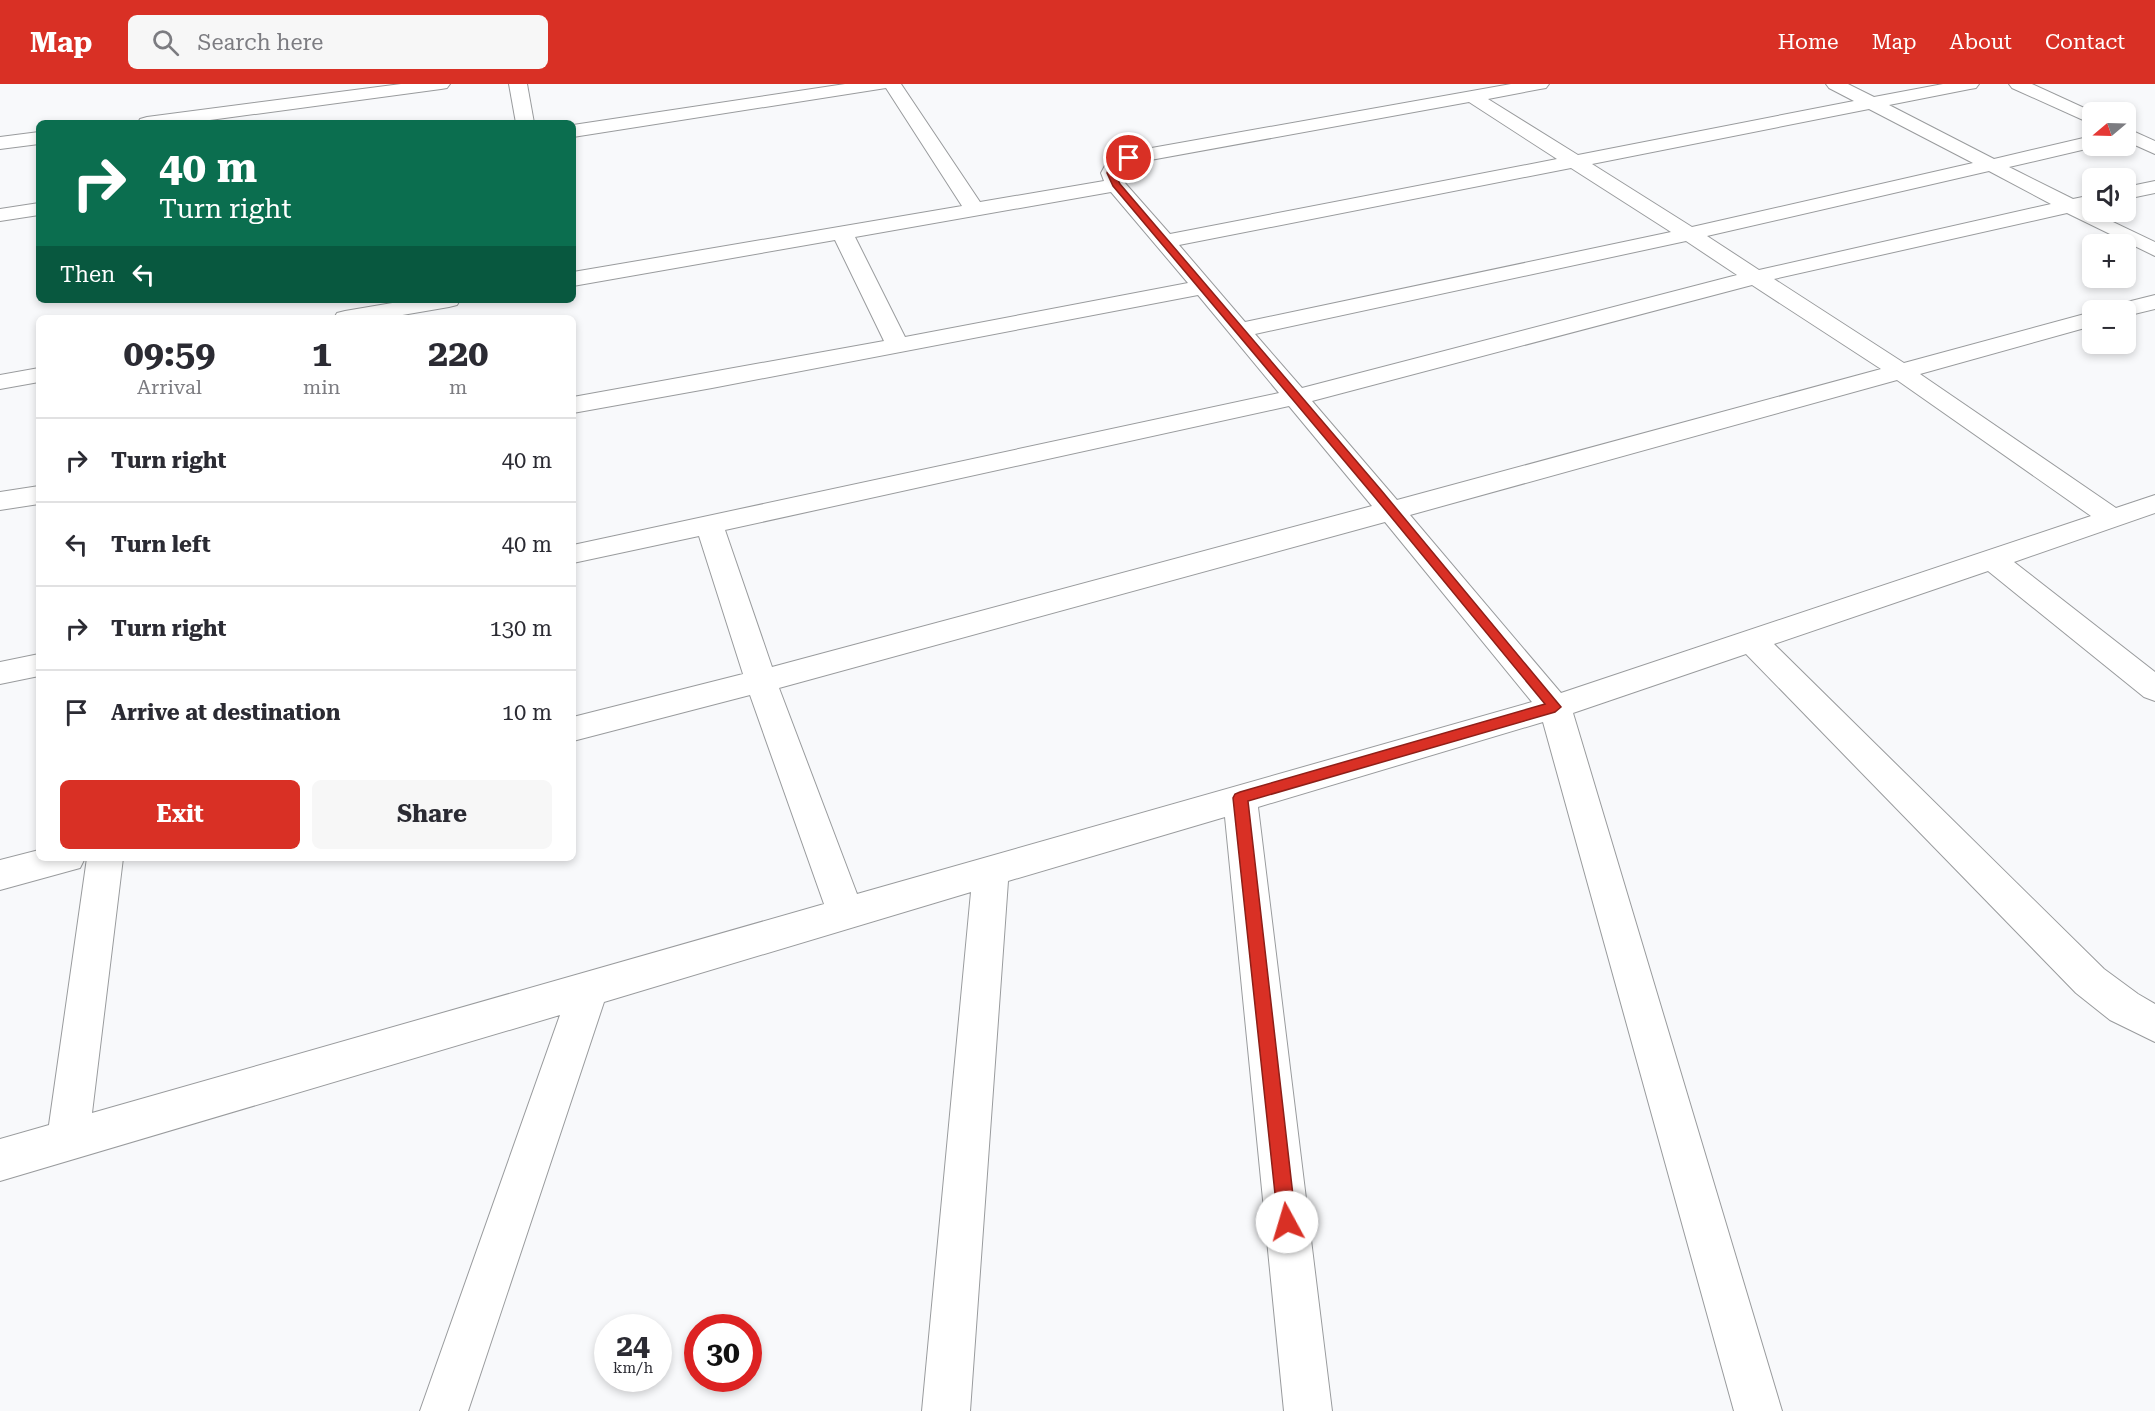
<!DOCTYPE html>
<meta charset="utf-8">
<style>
:root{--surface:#fff;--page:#f7f7f7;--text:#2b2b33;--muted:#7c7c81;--line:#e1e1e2;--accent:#d93025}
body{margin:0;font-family:"Roboto Serif",serif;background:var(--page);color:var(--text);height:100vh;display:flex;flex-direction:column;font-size:22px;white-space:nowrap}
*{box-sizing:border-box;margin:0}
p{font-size:20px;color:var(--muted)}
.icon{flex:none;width:33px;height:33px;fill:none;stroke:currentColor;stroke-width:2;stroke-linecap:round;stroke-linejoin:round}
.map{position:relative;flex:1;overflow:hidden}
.details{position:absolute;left:36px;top:231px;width:540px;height:546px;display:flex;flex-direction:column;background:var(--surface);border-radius:9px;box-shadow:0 3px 9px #0003}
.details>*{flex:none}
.banner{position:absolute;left:36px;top:36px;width:540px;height:183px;border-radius:9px;box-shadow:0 3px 9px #0003;background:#0b6e4f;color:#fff;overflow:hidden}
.needle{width:39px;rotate:251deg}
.buttons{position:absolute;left:2082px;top:18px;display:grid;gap:12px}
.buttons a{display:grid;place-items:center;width:54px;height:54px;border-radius:9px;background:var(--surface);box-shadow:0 3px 9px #0003;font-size:30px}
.speed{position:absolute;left:594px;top:1230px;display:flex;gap:12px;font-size:30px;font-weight:700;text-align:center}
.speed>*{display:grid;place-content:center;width:78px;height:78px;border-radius:50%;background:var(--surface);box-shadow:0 3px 9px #0003;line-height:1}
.speed small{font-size:15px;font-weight:400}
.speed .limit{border:9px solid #d22;background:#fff;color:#111}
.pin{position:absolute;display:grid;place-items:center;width:51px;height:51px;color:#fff;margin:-26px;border:3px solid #fff;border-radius:50%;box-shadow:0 2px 6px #0007}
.me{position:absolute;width:66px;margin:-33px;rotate:354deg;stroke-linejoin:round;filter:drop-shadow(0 0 4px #0008)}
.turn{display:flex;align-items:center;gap:21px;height:126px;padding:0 24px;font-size:27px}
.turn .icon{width:78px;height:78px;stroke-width:2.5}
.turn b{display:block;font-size:42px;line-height:51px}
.then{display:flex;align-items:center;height:57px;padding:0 24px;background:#0003;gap:12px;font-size:22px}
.eta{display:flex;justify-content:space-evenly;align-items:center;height:102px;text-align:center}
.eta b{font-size:36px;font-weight:700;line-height:42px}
.cta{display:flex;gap:12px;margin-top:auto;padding:12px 24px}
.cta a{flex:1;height:69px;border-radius:9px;background:var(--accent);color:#fff;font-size:24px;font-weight:700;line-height:69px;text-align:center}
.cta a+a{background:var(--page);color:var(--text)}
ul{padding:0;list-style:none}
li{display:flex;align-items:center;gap:18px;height:84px;padding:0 24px;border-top:2px solid var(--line)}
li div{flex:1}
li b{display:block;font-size:22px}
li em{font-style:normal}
header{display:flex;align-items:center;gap:36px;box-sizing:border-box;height:84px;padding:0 30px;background:var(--accent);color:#fff}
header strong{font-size:28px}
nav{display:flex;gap:33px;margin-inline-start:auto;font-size:21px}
.search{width:420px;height:54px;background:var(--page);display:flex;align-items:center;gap:15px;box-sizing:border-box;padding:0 21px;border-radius:9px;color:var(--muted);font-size:22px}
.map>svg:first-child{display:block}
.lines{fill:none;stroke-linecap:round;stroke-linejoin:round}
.street-casing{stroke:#999b9d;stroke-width:2}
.street{fill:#fff;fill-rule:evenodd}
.route{fill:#d93025;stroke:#8d1f18;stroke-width:1.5}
</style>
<header>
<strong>Map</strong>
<div class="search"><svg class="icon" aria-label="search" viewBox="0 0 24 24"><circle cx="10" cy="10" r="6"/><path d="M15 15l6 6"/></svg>Search here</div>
<nav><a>Home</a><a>Map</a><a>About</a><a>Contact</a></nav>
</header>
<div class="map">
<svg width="2155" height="1327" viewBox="0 0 2155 1327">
<rect width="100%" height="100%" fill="#f8f9fb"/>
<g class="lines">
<defs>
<g id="street">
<path d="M401,0H450L447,4L441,5L188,39H138L140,35L147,33Z"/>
<path d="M509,0H527L534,39H516Z"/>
<path d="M845,0H901L980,118L1104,97L1101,89L1108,76L1129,68L1511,0H1549L1546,4L1540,5L1488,15L1578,71L1854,17L1829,4L1826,0H1848L1874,13L1943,0H1979L1976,4L1970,5L1889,21L1994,75L2092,52V62H2099L2009,83L2073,115L2092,111V123L2089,124L2092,128L2155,158V172L2067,129L1774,195L1904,279L2092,228V242L1920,290L2116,424L2155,411V429L2014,478L2155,588V617L2144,613L1988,487L1774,560L2104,885L2138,910L2155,920V958L2110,936L2076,909L1746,570L1573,629L1782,1327H1734L1543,638L1258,723L1332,1327H1284L1225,733L1008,797L970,1327H922L971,808L604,918L468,1327H420L560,931L0,1097V1055L49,1041L87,774H123L92,1029L824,820L750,611L573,657V633L743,590L699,452L573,479V461L1279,309L1198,211L712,304L573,329V313L884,257L835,156L573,202V188L962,122L886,4L573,53V41ZM1469,18L1557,75L1170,150L1125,99L1121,89L1123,84L1134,79ZM1869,25L1973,79L1692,143L1592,80ZM1571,84L1671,148L1245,238L1179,161ZM1989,87L2051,120L1759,186L1707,152ZM1111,108L1188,199L905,253L855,153ZM1686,157L1737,191L1302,304L1255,250ZM1752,201L1881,285L1397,416L1312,317ZM1897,296L2091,432L1561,609L1410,431ZM1289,322L1372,422L772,583L725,446ZM1385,438L1532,618L857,810L779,604Z"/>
<path d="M2009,0H2032L2093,28L2092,40L2012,4Z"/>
<path d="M2126,44L2155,57V70L2126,57Z"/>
<path d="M39,48V60L0,65V53Z"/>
<path d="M2155,97V109L2126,115V103Z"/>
<path d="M39,119V131L0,137V125Z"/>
<path d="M2155,211V225L2126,232V226H2112L2115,221Z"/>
<path d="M410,216H460L457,221L449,223L385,234H334L337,229L345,227Z"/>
<path d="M39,284V298L0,305V291Z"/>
<path d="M39,402V420L0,426V408Z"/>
<path d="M39,570V592L0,600V578Z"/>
<path d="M39,766V774H85L80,784L0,806V776Z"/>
</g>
</defs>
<!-- street casing -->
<use href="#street" class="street-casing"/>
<!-- street -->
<use href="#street" class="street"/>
</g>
<!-- route -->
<path class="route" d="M1126,72L1133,74L1118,81L1115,89L1120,100L1381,406L1561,623L1555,628L1248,717L1296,1138L1293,1145L1287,1147L1281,1145L1278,1138L1233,714L1235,710L1240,708L1545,620L1373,411L1113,102L1107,89L1110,80Z"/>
</svg>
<div class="buttons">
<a><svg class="needle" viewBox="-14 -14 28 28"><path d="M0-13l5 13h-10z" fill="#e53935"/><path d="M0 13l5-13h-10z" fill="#7c7c81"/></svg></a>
<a><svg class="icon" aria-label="sound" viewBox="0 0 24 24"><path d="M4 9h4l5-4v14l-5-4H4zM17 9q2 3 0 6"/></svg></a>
<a>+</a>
<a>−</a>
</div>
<div class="speed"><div>24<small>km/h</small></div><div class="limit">30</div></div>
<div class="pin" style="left:1129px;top:74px;background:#d93025"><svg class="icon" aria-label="arrive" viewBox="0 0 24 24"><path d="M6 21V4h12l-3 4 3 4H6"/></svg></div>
<svg class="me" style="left:1287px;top:1138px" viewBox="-20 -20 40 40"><circle r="19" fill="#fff"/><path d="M0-13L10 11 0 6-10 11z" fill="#d93025"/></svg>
<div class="banner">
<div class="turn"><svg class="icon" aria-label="right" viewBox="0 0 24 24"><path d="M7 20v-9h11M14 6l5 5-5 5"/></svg><div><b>40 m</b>Turn right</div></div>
<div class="then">Then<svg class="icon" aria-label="left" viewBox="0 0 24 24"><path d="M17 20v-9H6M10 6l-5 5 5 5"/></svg></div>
</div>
<section class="details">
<div class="eta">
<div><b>09:59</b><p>Arrival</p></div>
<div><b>1</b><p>min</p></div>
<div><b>220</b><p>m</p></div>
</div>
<ul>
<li><svg class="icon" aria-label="right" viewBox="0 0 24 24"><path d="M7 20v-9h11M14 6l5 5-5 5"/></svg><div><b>Turn right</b></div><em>40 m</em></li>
<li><svg class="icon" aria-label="left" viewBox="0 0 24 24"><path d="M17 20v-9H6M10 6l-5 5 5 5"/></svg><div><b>Turn left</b></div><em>40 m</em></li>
<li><svg class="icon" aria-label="right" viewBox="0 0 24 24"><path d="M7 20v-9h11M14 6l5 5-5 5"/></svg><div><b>Turn right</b></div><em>130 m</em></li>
<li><svg class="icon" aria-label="arrive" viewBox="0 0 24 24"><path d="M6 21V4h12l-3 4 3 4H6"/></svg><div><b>Arrive at destination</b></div><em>10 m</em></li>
</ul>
<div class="cta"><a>Exit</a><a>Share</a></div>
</section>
</div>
